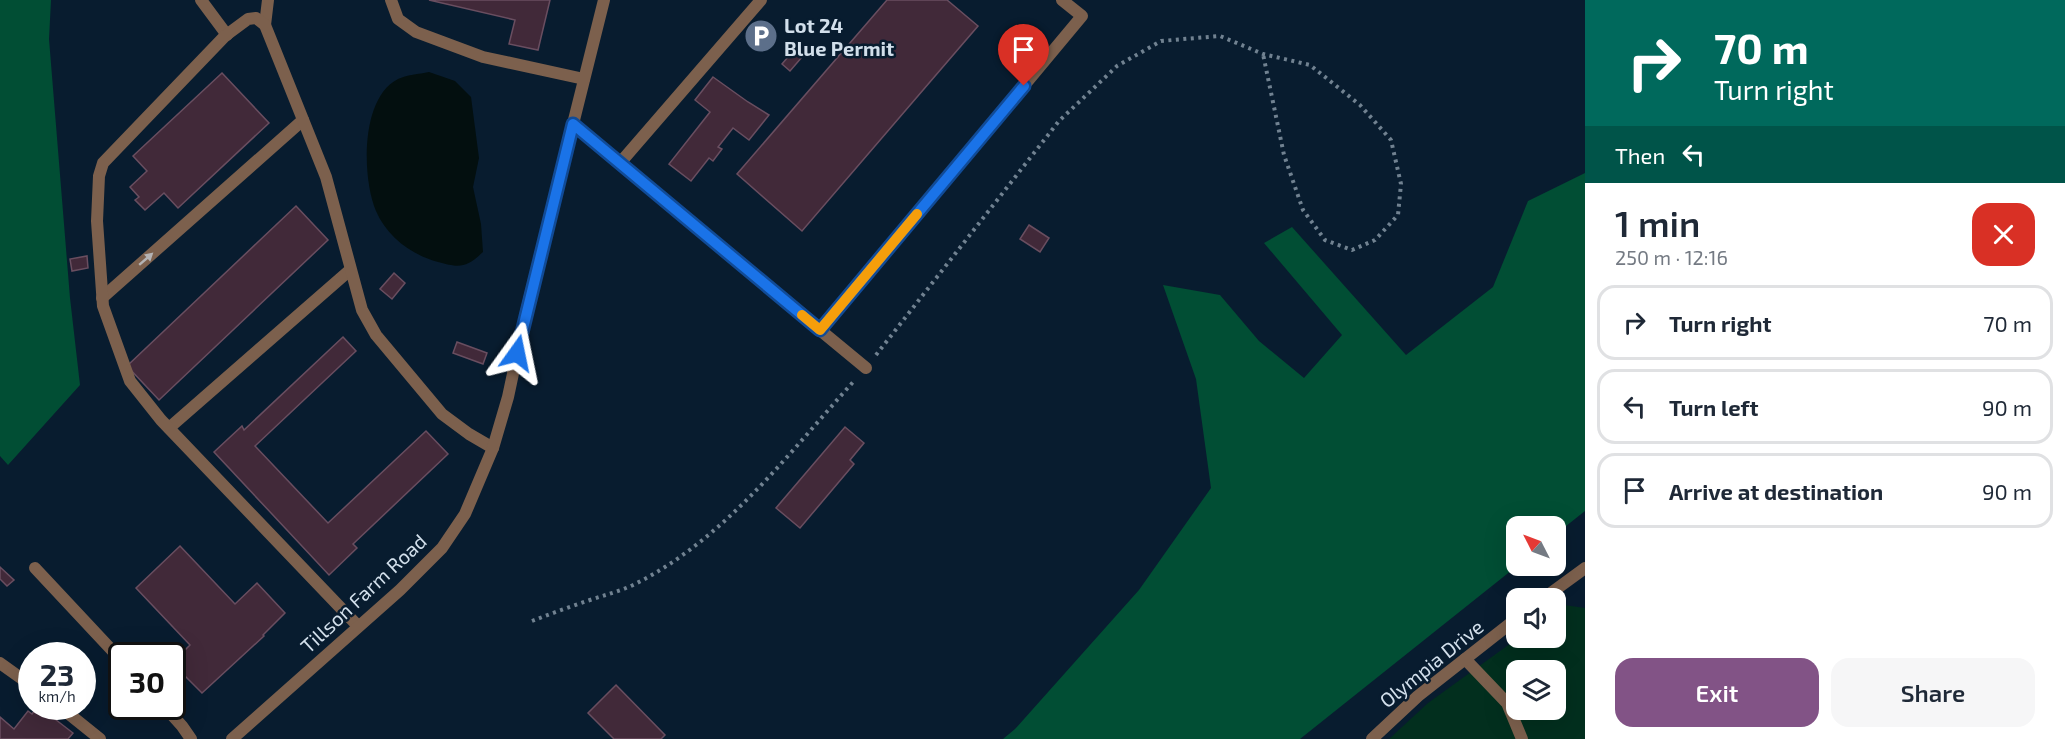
<!DOCTYPE html>
<meta charset="utf-8">
<style>
:root{--surface:#fff;--page:#f6f6f7;--text:#1f2937;--muted:#747a83;--line:#e0e1e3;--accent:#825386}
body{margin:0;font-family:"Exo 2",sans-serif;background:var(--page);color:var(--text);height:100vh;display:flex;flex-direction:column;font-size:22px;white-space:nowrap}
*{box-sizing:border-box;margin:0}
p{font-size:20px;color:var(--muted)}
.icon{flex:none;width:33px;height:33px;fill:none;stroke:currentColor;stroke-width:2;stroke-linecap:round;stroke-linejoin:round}
.map{position:relative;flex:1;overflow:hidden}
.panel{display:flex;flex-direction:column;background:var(--surface);width:480px}
.panel>*{flex:none}
.hud{background:#00695c;color:#fff;overflow:hidden}
.needle{width:39px;rotate:312deg}
.tools{position:absolute;left:1506px;top:516px;display:grid;gap:12px}
.tools a{display:grid;place-items:center;width:60px;height:60px;border-radius:12px;background:var(--surface);box-shadow:0 6px 24px #0002;font-size:30px}
.speed{position:absolute;left:18px;top:642px;display:flex;gap:12px;font-size:30px;font-weight:700;text-align:center}
.speed>*{display:grid;place-content:center;width:78px;height:78px;border-radius:50%;background:var(--surface);box-shadow:0 6px 24px #0002;line-height:1}
.speed small{font-size:15px;font-weight:400}
.speed .limit{border:3px solid #111;border-radius:9px;background:#fff;color:#111}
.pin{position:absolute;display:grid;place-items:center;width:51px;height:51px;color:#fff;margin:-62px -26px;border-radius:50% 50% 50% 0;rotate:-45deg;box-shadow:0 0 6px #0007}
.pin .icon{rotate:45deg}
.me{position:absolute;width:66px;margin:-33px;rotate:12deg;stroke-linejoin:round;filter:drop-shadow(0 0 4px #0008)}
.turn{display:flex;align-items:center;gap:21px;height:126px;padding:0 30px;font-size:27px}
.turn .icon{width:78px;height:78px;stroke-width:2.5}
.turn b{display:block;font-size:42px;line-height:51px}
.then{display:flex;align-items:center;height:57px;padding:0 30px;background:#0003;gap:12px;font-size:22px}
.round{display:grid;place-items:center;flex:none;width:63px;height:63px;border-radius:18px;background:var(--page)}
.summary{display:flex;align-items:center;justify-content:space-between;height:102px;padding:0 30px}
h1{font-size:36px;font-weight:600;line-height:45px}
.cta{display:flex;gap:12px;margin-top:auto;padding:12px 30px}
.cta a{flex:1;height:69px;border-radius:18px;background:var(--accent);color:#fff;font-size:24px;font-weight:600;line-height:69px;text-align:center}
.cta a+a{background:var(--page);color:var(--text)}
ul{padding:0;list-style:none}
li{display:flex;align-items:center;gap:18px;height:75px;margin:0 12px 9px;padding:0 18px;border:3px solid var(--line);border-radius:18px}
li div{flex:1}
li b{display:block;font-size:22px}
li em{font-style:normal}
main{display:flex;flex:1;min-height:0}
.map>svg:first-child{display:block}
.green{fill:#022f1e;fill-rule:evenodd}
.forest{fill:#014e34}
.water{fill:#030f0f}
.building{fill:#412939;stroke:#694e60;stroke-width:1.5}
.lines{fill:none;stroke-linecap:round;stroke-linejoin:round}
.path{stroke:#718291;stroke-width:4;stroke-dasharray:3 4.5;stroke-linecap:butt}
.service{stroke:#7c604d;stroke-width:12}
.minor{stroke:#7c604d;stroke-width:12}
.oneway{fill:#b4b3b4}
.route-casing{stroke:#114b97;stroke-width:15}
.route{stroke:#1a73e8;stroke-width:10}
.slow{stroke:#f59e0b;stroke-width:10}
.labels{text-anchor:middle;dominant-baseline:central;stroke-width:5;stroke-linejoin:round;paint-order:stroke}
.poi-label{font-size:20px;font-weight:bold;fill:#d2dfeb;stroke:#081c2f;text-anchor:start}
.street-label{font-size:20px;fill:#d2dfeb;stroke:#081c2f}
</style>
<main>
<div class="map">
<svg width="1585" height="739" viewBox="0 0 1585 739">
<rect width="100%" height="100%" fill="#081c2f"/>
<!-- green -->
<path class="green" d="M1564,605L1585,608V739H1389L1428,703L1518,638H1556V611ZM1516,670H1556V710H1516Z"/>
<!-- forest -->
<g class="forest">
<path d="M0,0H51L49,39L70,298L80,385L8,465L0,456Z"/>
<path d="M1585,173V511L1556,534V526H1516L1517,566L1300,739H1003L1015,729L1139,590L1211,488L1196,379L1163,285L1220,295L1259,341L1304,378L1342,335L1264,243L1292,227L1406,355L1493,287L1528,201Z"/>
</g>
<!-- water -->
<path class="water" d="M429,72L455,81L471,97L479,158L473,187L481,224L483,252C466,268 460,268 438,262C412,255 387,237 376,211C362,178 360,98 398,79C406,75 419,74 429,72Z"/>
<!-- building -->
<g class="building">
<path d="M429,0H550L538,50L509,44L515,20Z"/>
<path d="M887,0H947L978,26L802,231L737,174Z"/>
<path d="M794,50L802,57L790,71L782,64Z"/>
<path d="M222,73L269,123L178,208L164,193L145,210L135,200L139,197L130,187L147,171L133,156Z"/>
<path d="M713,77L748,102L769,115L749,140L733,128L718,147L722,149L713,161L709,158L691,181L669,164L710,112L695,100Z"/>
<path d="M296,206L328,240L159,400L127,366Z"/>
<path d="M1029,225L1049,238L1040,252L1020,239Z"/>
<path d="M87,256L88,268L72,271L70,259Z"/>
<path d="M394,273L405,283L392,299L380,289Z"/>
<path d="M343,337L356,351L255,446L328,523L426,431L448,454L353,544L357,548L329,575L214,452L242,426L244,430Z"/>
<path d="M457,342L487,353L483,364L453,353Z"/>
<path d="M845,427L864,443L850,460L854,464L800,528L776,508Z"/>
<path d="M180,546L235,604L257,583L285,613L263,635L264,636L202,693L172,663L190,645L136,588Z"/>
<path d="M0,567L14,580L7,586L0,579Z"/>
<path d="M616,685L665,735L661,739H614L588,713Z"/>
<path d="M38,706L73,733L68,739H0V717L14,729L28,711L32,714Z"/>
</g>
<g class="lines">
<!-- path -->
<g class="path">
<path d="M876,355L1059,121L1117,66L1161,41L1220,36L1263,54L1310,65L1360,105L1391,140L1401,184L1398,215L1375,240L1352,250L1325,240L1303,210L1284,155L1263,54"/>
<path d="M532,621C550,614 569,607 587,601C604,595 619,592 635,584C725,539 788,454 854,381"/>
</g>
<!-- service -->
<g class="service">
<path d="M201,0L227,35"/>
<path d="M391,0L398,19L416,32L483,57L584,79"/>
<path d="M265,25L268,0"/>
<path d="M573,124L820,330L1082,16L1062,0"/>
<path d="M620,163L761,0"/>
<path d="M102,298L303,120"/>
<path d="M820,330L866,368"/>
<path d="M169,428L350,270"/>
<path d="M35,568L122,661"/>
<path d="M358,626L161,420L130,381L103,306L97,221L99,176L103,163L225,36L248,19L256,18L265,25L326,177L362,310L376,335L442,414L469,434L493,448"/>
<path d="M1465,659L1507,703L1522,739"/>
<path d="M0,663L32,686"/>
<path d="M59,706L100,739"/>
<path d="M164,706L182,726L191,739"/>
</g>
<!-- minor -->
<g class="minor">
<path d="M1544,598L1585,568"/>
<path d="M232,739L400,590L442,548L465,514L493,448L508,397L527,308L604,0"/>
<path d="M1372,739L1418,696L1516,619"/>
</g>
</g>
<!-- one-way arrows -->
<defs><path id="oneway-solid" d="M-6-.8H1V-3.2L6.5 0L1 3.2V.8H-6Z" transform="scale(1.5)"/></defs>
<use class="oneway" href="#oneway-solid" transform="translate(146 259) rotate(-41)"/>
<g class="lines">
<defs>
<path id="route" d="M517,353L573,124L820,330L1024,86"/>
</defs>
<!-- route casing -->
<use href="#route" class="route-casing"/>
<!-- route -->
<use href="#route" class="route"/>
<!-- slow -->
<path class="slow" d="M802,315L820,330L917,214"/>
</g>
<!-- icons -->
<defs>
<symbol id="parking-disc" viewBox="-11 -11 22 22"><circle r="9.5" fill="#5c6f8a" stroke="#081c2f"/><path d="M-3.5-5.5H1a3.5 3.5 0 0 1 0 7H-1V5.5H-3.5ZM-1-3.4V-.6H.8a1.4 1.4 0 0 0 0-2.8Z" fill="#fff"/></symbol>
</defs>
<g fill-rule="evenodd">
<use href="#parking-disc" x="742" y="17" width="38" height="38"/>
</g>
<g class="labels">
<!-- poi labels -->
<g class="poi-label">
<text x="784" y="25">Lot 24<tspan x="784" dy="23">Blue Permit</tspan></text>
</g>
<!-- street labels -->
<g class="street-label">
<text transform="translate(363 593) rotate(-43)">Tillson Farm Road</text>
<text transform="translate(1431 663) rotate(-39)">Olympia Drive</text>
</g>
</g>
</svg>
<div class="tools">
<a><svg class="needle" viewBox="-14 -14 28 28"><path d="M0-13l5 13h-10z" fill="#e53935"/><path d="M0 13l5-13h-10z" fill="#747a83"/></svg></a>
<a><svg class="icon" aria-label="sound" viewBox="0 0 24 24"><path d="M4 9h4l5-4v14l-5-4H4zM17 9q2 3 0 6"/></svg></a>
<a><svg class="icon" aria-label="layers" viewBox="0 0 24 24"><path d="M12 4l9 5-9 5-9-5zM3 14l9 5 9-5"/></svg></a>
</div>
<div class="speed"><div>23<small>km/h</small></div><div class="limit">30</div></div>
<div class="pin" style="left:1024px;top:86px;background:#d93025"><svg class="icon" aria-label="arrive" viewBox="0 0 24 24"><path d="M6 21V4h12l-3 4 3 4H6"/></svg></div>
<svg class="me" style="left:517px;top:353px" viewBox="-20 -20 40 40"><path d="M0-17L14 15 0 8-14 15z" fill="#1a73e8" stroke="#fff" stroke-width="4"/></svg>
</div>
<section class="panel">
<div class="hud">
<div class="turn"><svg class="icon" aria-label="right" viewBox="0 0 24 24"><path d="M7 20v-9h11M14 6l5 5-5 5"/></svg><div><b>70 m</b>Turn right</div></div>
<div class="then">Then<svg class="icon" aria-label="left" viewBox="0 0 24 24"><path d="M17 20v-9H6M10 6l-5 5 5 5"/></svg></div>
</div>
<div class="summary"><div><h1>1 min</h1><p>250 m · 12:16</p></div><a class="round" style="background:#d93025;color:#fff"><svg class="icon" aria-label="close" viewBox="0 0 24 24"><path d="M6 6l12 12M18 6L6 18"/></svg></a></div>
<ul>
<li><svg class="icon" aria-label="right" viewBox="0 0 24 24"><path d="M7 20v-9h11M14 6l5 5-5 5"/></svg><div><b>Turn right</b></div><em>70 m</em></li>
<li><svg class="icon" aria-label="left" viewBox="0 0 24 24"><path d="M17 20v-9H6M10 6l-5 5 5 5"/></svg><div><b>Turn left</b></div><em>90 m</em></li>
<li><svg class="icon" aria-label="arrive" viewBox="0 0 24 24"><path d="M6 21V4h12l-3 4 3 4H6"/></svg><div><b>Arrive at destination</b></div><em>90 m</em></li>
</ul>
<div class="cta"><a>Exit</a><a>Share</a></div>
</section>
</main>
